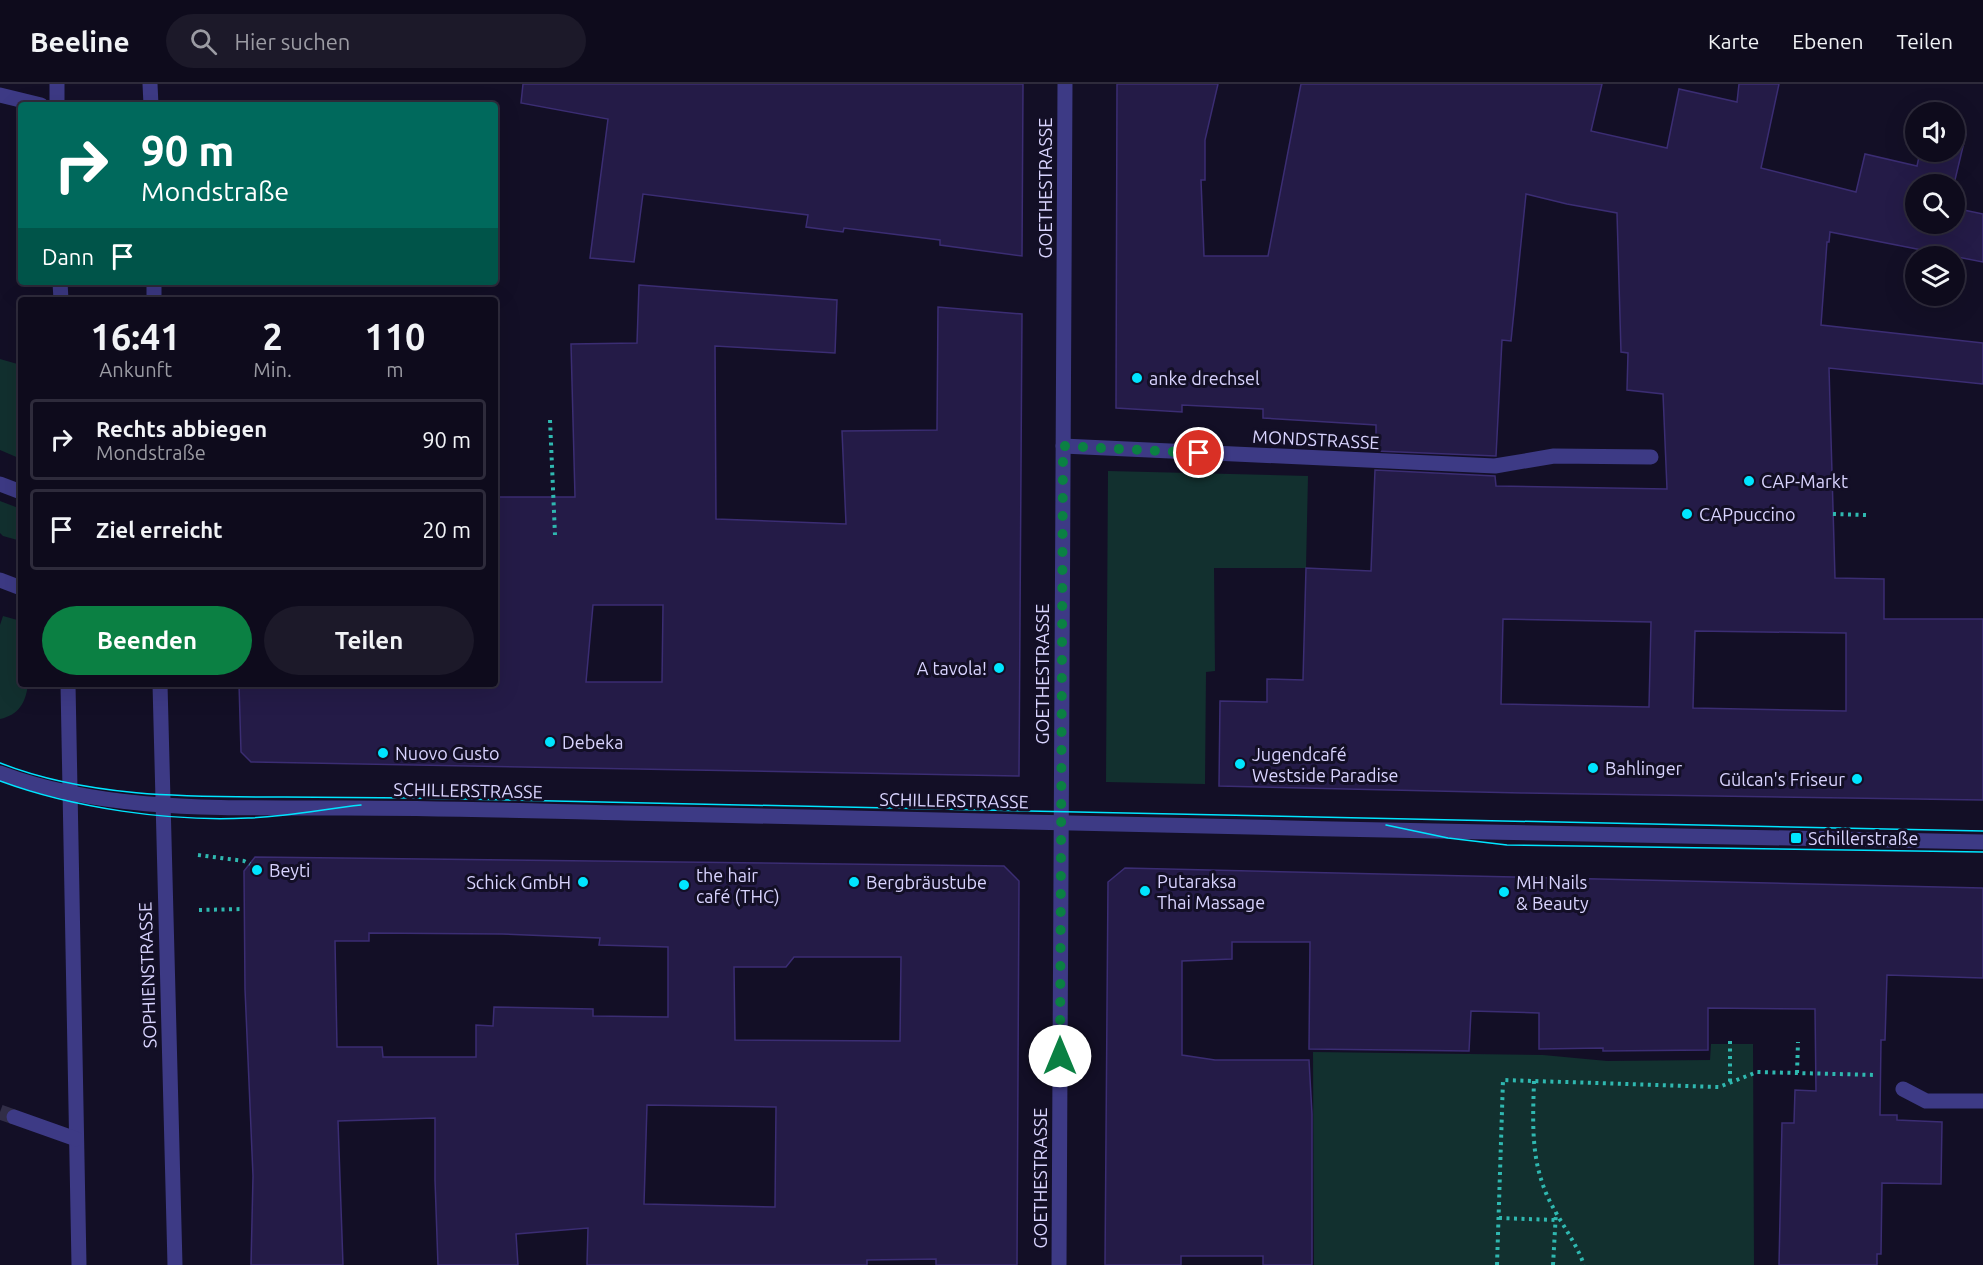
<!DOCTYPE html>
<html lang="de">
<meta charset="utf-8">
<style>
:root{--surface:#0e0b1c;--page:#1c1929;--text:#f1f3f6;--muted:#9b9ba3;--line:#2e2b3b;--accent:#0b8043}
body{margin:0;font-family:Ubuntu,sans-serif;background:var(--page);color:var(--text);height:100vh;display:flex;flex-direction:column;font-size:22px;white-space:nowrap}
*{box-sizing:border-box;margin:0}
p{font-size:20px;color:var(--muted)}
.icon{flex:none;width:33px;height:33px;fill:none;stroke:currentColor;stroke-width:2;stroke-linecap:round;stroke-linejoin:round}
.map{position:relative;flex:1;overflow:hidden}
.details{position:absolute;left:18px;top:213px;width:480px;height:390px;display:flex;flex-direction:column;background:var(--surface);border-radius:6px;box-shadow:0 6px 24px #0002,0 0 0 2px var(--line)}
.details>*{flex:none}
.top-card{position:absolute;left:18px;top:18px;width:480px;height:183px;border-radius:6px;box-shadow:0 6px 24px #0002,0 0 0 2px var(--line);background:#00695c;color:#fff;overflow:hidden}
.buttons{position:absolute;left:1905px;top:18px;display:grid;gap:12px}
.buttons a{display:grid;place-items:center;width:60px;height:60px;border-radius:50%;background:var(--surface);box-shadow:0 6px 24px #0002,0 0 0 2px var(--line);font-size:30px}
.pin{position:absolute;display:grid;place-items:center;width:51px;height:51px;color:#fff;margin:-26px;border:3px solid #fff;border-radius:50%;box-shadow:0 2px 6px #0007}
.me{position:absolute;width:66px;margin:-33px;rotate:0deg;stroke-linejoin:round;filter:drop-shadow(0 0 4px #0008)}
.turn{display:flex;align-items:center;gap:21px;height:126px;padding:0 24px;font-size:27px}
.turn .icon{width:78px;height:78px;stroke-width:2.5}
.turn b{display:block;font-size:42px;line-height:51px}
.then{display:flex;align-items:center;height:57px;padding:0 24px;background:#0003;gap:12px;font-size:22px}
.eta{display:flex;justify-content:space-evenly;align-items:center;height:102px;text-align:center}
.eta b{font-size:36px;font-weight:600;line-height:42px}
.action{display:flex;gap:12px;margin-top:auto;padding:12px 24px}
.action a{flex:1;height:69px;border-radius:36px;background:var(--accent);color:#fff;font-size:24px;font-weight:600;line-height:69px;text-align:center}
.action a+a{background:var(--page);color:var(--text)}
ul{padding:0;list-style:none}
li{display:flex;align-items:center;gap:18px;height:81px;margin:0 12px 9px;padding:0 12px;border:3px solid var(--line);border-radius:6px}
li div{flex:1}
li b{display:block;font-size:22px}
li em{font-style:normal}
header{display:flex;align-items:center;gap:36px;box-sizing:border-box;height:84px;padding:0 30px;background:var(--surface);border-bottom:2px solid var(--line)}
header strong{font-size:28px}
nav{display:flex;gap:33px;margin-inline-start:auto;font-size:21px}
.search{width:420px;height:54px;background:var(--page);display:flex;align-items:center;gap:15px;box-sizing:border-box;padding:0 21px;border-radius:33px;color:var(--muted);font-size:22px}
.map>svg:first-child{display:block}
.green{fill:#12302f}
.building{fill:#241b47;stroke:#3b2d73;stroke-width:1.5;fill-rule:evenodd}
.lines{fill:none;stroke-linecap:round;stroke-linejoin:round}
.minor-tunnel{stroke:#312d47;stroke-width:15;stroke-dasharray:15 8;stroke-linecap:butt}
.path{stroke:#2fb8b0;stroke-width:4;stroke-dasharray:3 4.5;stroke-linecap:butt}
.minor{stroke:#3d3a85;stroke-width:15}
.tram{stroke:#00e5ff;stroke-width:1.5}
.route{stroke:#0b8043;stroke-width:10;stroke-dasharray:0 18}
.poi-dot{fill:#00e5ff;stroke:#130f26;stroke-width:2}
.labels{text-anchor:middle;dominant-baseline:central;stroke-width:6;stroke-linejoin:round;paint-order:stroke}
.street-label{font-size:18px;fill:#d9d4ff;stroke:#130f26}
.poi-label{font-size:18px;fill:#d9d4ff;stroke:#130f26;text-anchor:start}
</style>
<header>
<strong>Beeline</strong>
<div class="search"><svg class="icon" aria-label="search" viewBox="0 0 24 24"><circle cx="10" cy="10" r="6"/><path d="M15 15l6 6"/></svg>Hier suchen</div>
<nav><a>Karte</a><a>Ebenen</a><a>Teilen</a></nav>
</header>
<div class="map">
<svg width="1983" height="1181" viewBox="0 0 1983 1181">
<rect width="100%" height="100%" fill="#130f26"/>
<!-- green -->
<g class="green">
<path d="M0,275L21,281V375L0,366Z"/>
<path d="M1108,387L1308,392L1306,484H1214L1215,587L1206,588L1205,700L1106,698Z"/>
<path d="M0,417L21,425V457L3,452L0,449Z"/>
<path d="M3,532L21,537V600H28C26,618 19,631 0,635V541Z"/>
<path d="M1711,960H1753L1754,1181H1314L1313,968L1543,971L1607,977L1710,976Z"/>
</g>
<!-- building -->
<g class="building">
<path d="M523,0H1023L1022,172L940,161V156L844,144L843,148L806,143L808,131L643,110L634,178L590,174L608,35L521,19Z"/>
<path d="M1117,0H1218L1205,56V96H1201L1204,172H1268L1301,0H1602L1591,47L1667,64L1679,5L1737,18L1739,0H1779L1761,84L1856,108L1865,70L1917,82L1920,68H1954V47L1966,50L1954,100H1916V140H1954V124L1983,130V178L1830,148L1829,158H1827L1821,241L1983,259V300L1829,284L1835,494L1884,495V535H1983V716L1522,709L1219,702L1220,617L1267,618V595L1303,596L1306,484L1371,487L1375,386L1495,392L1496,402L1667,405L1663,310L1627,306L1628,269L1621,268L1617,129L1567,120L1526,110L1511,257L1502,256L1496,372L1376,367V341L1263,334V325L1182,321V328L1116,324ZM1503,535L1651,538L1649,623L1501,620ZM1695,547L1846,549V627L1693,624Z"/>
<path d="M639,201L837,216L835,269L715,262L716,435L846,440L842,347L937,346L938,223L1022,230L1019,692L251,678L241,668L239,600H495V413H575L571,260L637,259ZM593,521H663L662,598H586Z"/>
<path d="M255,773L1004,782L1019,797L1017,1181H936V1175L867,1176V1181H587L588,1144L516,1150L518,1181H438L435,1096V1034L338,1037L343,1181H251L253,1092L245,905L244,787ZM369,849L502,850L600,854L599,861L668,863V933L593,932V925L494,923L493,942L476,941V973H383L382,963H337L335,857H369ZM794,873H901L900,957L735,956L734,883H786ZM647,1021L776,1023L775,1123L644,1120Z"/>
<path d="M1125,784L1983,804V894L1887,891L1885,956H1881L1880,1031H1897V1036L1942,1038L1941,1100L1882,1099L1881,1170H1877V1181H1779L1782,1039H1794L1795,1006L1816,1007L1815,925L1708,924V966L1603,967V964L1539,965V929L1471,927L1469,967L1309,965L1310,858H1232V875L1182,877V971L1215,976H1309L1312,1030V1181H1263V1172H1181V1181H1105L1108,798Z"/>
</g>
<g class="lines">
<!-- minor-tunnel -->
<path class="minor-tunnel" d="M0,1028L14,1033"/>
<!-- path -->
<g class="path">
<path d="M550,336L555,451"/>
<path d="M1833,430L1867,431"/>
<path d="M198,771L244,777L250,780"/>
<path d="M199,826L244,825"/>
<path d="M1730,957V999"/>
<path d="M1797,989L1798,958"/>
<path d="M1534,997C1533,1031 1531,1066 1542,1098C1551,1128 1574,1152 1584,1181"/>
<path d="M1499,1134L1555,1136"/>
<path d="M1497,1181L1503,996L1719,1003L1757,988L1876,991"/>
<path d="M1553,1181L1556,1128"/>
</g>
<!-- minor -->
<g class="minor">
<path d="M57,0V21"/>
<path d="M150,0L151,21"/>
<path d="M0,11L41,21"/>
<path d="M60,198L61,216"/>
<path d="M154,198V216"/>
<path d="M1063,362L1495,382L1554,372L1651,373"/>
<path d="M0,400L21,408"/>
<path d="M0,496L21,504"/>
<path d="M68,600L79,1181"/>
<path d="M160,600L175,1181"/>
<path d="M0,689C110,730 230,723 346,724C439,724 532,727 625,729C1078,738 1530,751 1983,758"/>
<path d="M1903,1005L1926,1017H1983"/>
<path d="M14,1033L76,1055"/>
<path d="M1059,1181L1065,0"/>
</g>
<!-- tram -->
<g class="tram">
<path d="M0,679C89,714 190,713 284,713C327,713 369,714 412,714L1983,747"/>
<path d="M0,697C73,724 170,738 248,734C286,733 324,725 361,721"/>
<path d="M1386,741L1448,754L1507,761L1983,768"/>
</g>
</g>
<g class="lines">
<!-- route -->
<path class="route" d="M1060,972L1063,362L1199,369"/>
</g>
<!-- markers -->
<g class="poi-dot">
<circle cx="1137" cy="294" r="6"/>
<circle cx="1749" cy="397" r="6"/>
<circle cx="1687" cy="430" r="6"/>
<circle cx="999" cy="584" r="6"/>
<circle cx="550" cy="658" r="6"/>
<circle cx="383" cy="669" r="6"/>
<circle cx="1240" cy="680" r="6"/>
<circle cx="1593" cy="684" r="6"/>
<circle cx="1857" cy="695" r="6"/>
<rect x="1790" y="748" width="12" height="12" rx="3"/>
<circle cx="257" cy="786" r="6"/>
<circle cx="583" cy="798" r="6"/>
<circle cx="854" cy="798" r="6"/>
<circle cx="684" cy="801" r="6"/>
<circle cx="1145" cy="807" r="6"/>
<circle cx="1504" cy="808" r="6"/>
</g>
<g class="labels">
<!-- street labels -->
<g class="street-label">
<text transform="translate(1045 104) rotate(-90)">GOETHESTRASSE</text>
<text transform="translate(1316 355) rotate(3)">MONDSTRASSE</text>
<text transform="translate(1042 590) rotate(-90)">GOETHESTRASSE</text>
<text transform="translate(468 706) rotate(1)">SCHILLERSTRASSE</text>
<text transform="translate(954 716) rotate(1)">SCHILLERSTRASSE</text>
<text transform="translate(147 891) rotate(-92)">SOPHIENSTRASSE</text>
<text transform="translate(1040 1094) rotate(-90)">GOETHESTRASSE</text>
</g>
<!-- poi labels -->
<g class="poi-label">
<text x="1149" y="294">anke drechsel</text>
<text x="1761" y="397">CAP-Markt</text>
<text x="1699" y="430">CAPpuccino</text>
<text x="987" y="584" text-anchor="end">A tavola!</text>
<text x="562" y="658">Debeka</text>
<text x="395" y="669">Nuovo Gusto</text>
<text x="1252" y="670">Jugendcafé<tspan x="1252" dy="21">Westside Paradise</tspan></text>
<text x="1605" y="684">Bahlinger</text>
<text x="1845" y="695" text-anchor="end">Gülcan's Friseur</text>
<text x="1808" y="754">Schillerstraße</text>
<text x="269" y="786">Beyti</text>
<text x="696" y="791">the hair<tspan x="696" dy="21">café (THC)</tspan></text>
<text x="1157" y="797">Putaraksa<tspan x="1157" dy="21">Thai Massage</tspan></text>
<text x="571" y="798" text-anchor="end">Schick GmbH</text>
<text x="866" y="798">Bergbräustube</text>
<text x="1516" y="798">MH Nails<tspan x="1516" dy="21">&amp; Beauty</tspan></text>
</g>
</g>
</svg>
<div class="buttons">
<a><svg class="icon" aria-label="sound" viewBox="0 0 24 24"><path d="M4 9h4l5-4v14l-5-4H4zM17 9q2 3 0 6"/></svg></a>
<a><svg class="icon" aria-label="search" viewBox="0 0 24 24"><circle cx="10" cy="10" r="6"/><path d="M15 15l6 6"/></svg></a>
<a><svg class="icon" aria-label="layers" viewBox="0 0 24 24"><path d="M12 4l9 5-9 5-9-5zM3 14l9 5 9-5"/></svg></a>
</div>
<div class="pin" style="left:1199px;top:369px;background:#d93025"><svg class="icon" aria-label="arrive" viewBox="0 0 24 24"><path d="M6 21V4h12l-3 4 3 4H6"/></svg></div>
<svg class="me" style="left:1060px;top:972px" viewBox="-20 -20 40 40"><circle r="19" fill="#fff"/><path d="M0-13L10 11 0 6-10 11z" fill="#0b8043"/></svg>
<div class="top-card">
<div class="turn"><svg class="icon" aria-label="right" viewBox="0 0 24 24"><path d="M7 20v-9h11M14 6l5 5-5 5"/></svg><div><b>90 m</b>Mondstraße</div></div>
<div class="then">Dann<svg class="icon" aria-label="arrive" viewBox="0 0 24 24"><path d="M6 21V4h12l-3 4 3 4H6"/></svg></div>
</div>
<section class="details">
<div class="eta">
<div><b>16:41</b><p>Ankunft</p></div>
<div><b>2</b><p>Min.</p></div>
<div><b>110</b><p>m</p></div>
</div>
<ul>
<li><svg class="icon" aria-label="right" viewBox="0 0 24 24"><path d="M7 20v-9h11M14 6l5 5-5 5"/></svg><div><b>Rechts abbiegen</b><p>Mondstraße</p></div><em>90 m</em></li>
<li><svg class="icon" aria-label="arrive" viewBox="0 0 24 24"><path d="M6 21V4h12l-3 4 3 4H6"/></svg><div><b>Ziel erreicht</b></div><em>20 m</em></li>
</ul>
<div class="action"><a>Beenden</a><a>Teilen</a></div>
</section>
</div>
